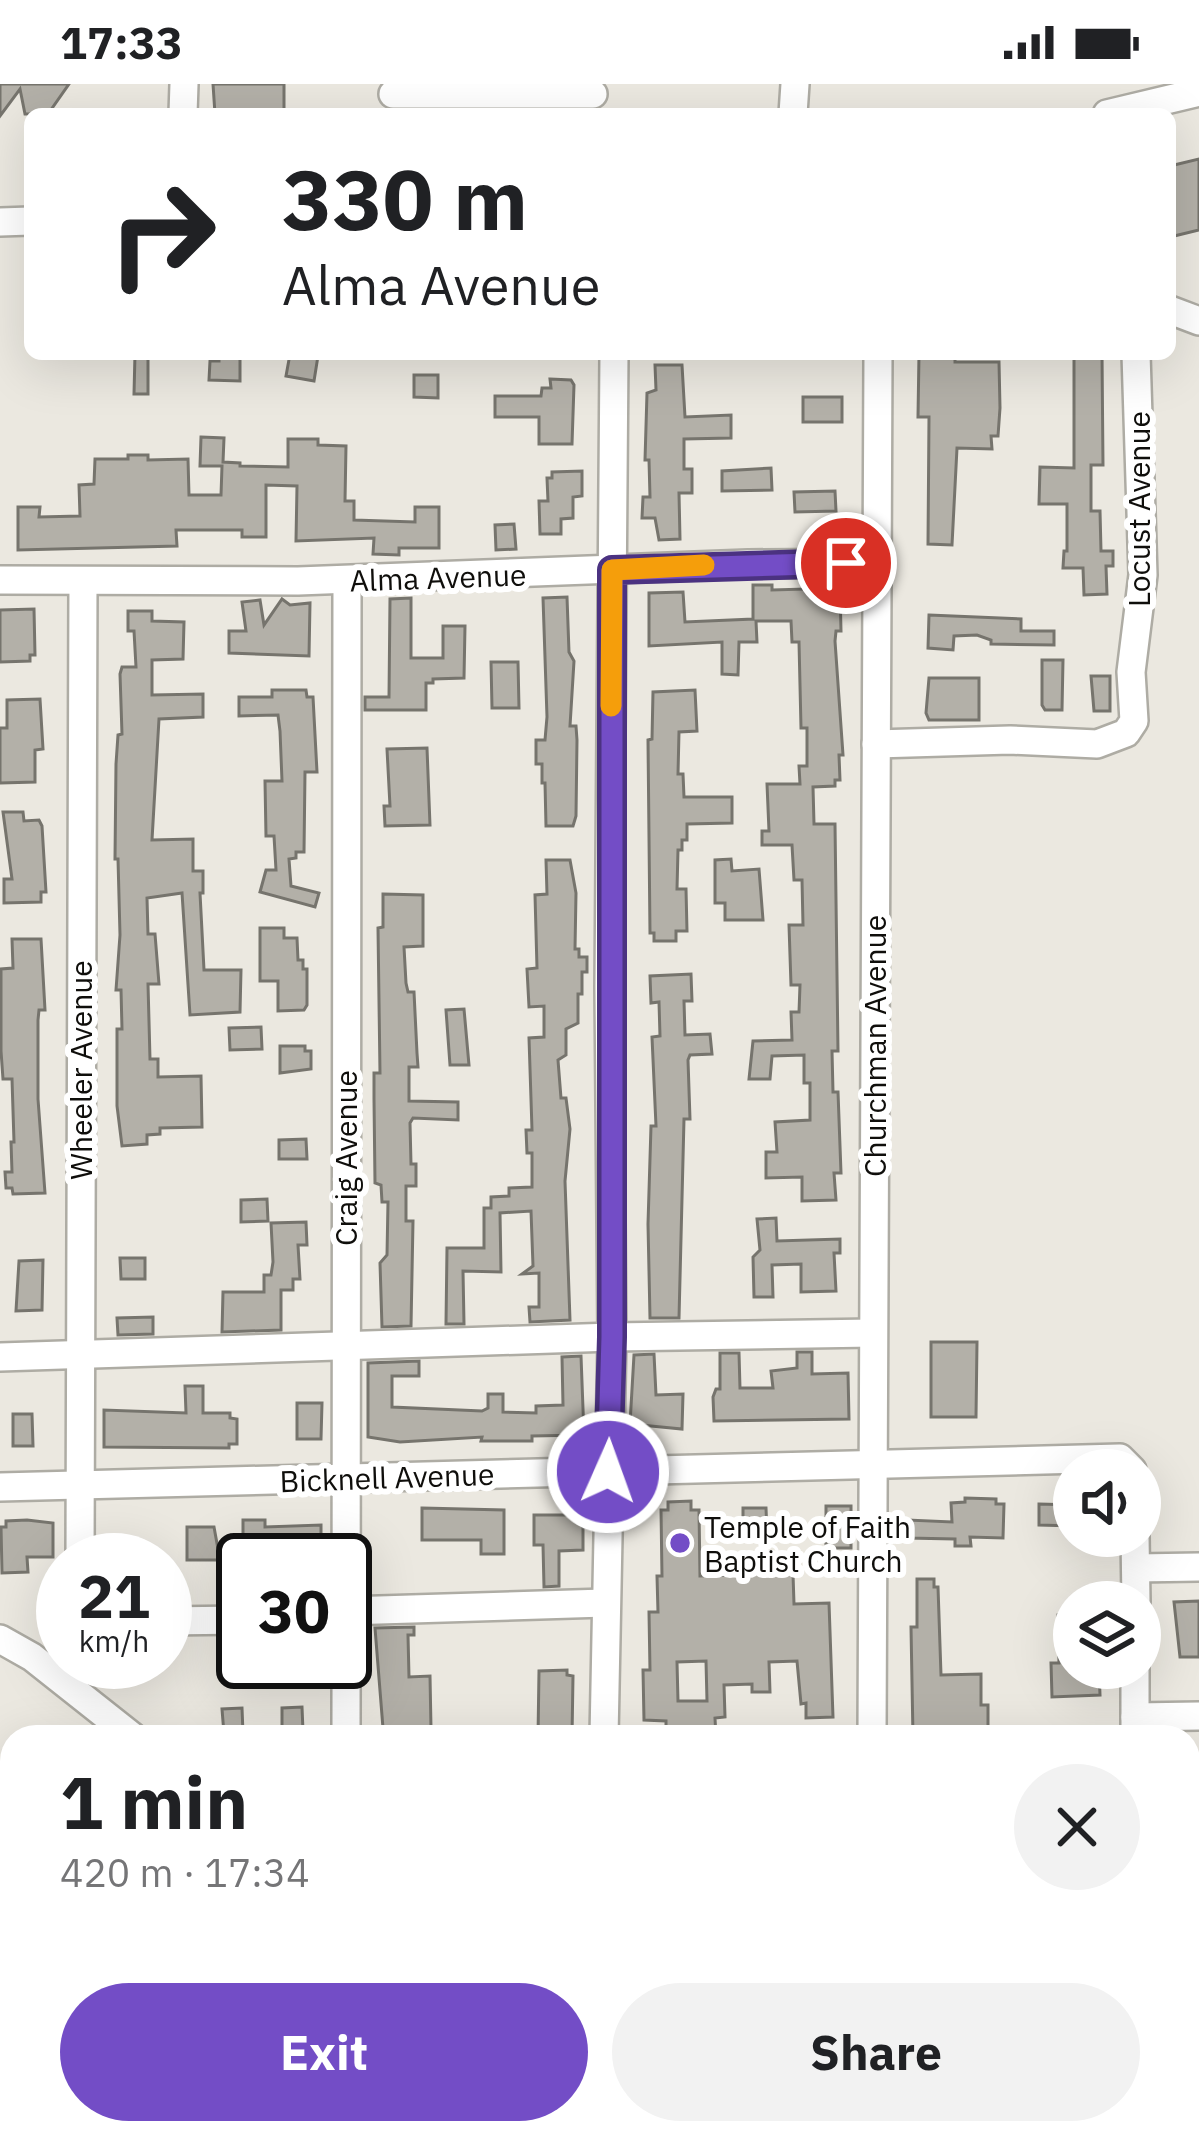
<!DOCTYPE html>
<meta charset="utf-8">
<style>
:root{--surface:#fff;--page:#f2f2f2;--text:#202124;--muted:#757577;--accent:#734dc6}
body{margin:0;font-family:"IBM Plex Sans",sans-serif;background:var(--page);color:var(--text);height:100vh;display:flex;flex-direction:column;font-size:45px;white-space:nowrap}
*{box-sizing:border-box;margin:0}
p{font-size:39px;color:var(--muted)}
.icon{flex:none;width:66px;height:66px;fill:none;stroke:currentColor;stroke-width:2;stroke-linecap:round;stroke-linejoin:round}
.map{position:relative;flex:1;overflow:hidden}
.details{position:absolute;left:0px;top:1641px;width:1200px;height:420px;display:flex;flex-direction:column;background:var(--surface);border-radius:36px 36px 0 0;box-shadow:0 12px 48px #0002}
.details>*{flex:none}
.hud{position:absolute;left:24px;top:24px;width:1152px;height:252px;border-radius:18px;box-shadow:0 12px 48px #0002;background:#fff;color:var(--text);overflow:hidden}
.controls{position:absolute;left:1053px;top:1365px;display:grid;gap:24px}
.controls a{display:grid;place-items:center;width:108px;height:108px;border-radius:50%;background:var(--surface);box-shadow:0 12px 48px #0002;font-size:60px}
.speed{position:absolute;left:36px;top:1449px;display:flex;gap:24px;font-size:60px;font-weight:700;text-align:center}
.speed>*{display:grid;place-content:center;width:156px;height:156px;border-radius:50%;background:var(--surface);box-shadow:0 12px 48px #0002;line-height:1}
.speed small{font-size:30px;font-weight:400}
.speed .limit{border:6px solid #111;border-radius:18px;background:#fff;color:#111}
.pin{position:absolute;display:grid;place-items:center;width:102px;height:102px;color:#fff;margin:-51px;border:6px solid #fff;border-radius:50%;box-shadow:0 3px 12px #0007}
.me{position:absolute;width:132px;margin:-66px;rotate:2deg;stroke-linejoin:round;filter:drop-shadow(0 0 9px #0008)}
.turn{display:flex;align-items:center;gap:42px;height:252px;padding:0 60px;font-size:54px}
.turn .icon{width:156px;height:156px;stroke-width:2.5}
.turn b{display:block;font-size:84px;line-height:102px}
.round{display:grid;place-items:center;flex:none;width:126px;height:126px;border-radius:63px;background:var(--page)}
.head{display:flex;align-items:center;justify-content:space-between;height:204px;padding:0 60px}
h1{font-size:72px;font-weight:700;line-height:90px}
.cta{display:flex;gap:24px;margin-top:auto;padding:24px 60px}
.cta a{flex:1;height:138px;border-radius:72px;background:var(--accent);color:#fff;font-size:48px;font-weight:700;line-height:138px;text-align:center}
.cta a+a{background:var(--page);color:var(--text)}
.status{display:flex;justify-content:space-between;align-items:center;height:84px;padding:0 60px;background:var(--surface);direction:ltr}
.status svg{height:33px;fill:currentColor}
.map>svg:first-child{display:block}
.building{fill:#b3b0a8;stroke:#76746d;stroke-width:3;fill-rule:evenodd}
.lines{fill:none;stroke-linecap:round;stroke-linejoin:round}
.minor-casing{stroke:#aeaca4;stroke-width:32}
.minor{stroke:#fff;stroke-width:27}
.route-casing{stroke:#4b3281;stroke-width:30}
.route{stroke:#734dc6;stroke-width:21}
.slow{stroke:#f59e0b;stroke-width:21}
.poi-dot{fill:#734dc6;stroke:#fff;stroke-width:4.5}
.labels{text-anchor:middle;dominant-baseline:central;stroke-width:12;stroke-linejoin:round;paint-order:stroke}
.street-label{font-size:30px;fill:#0f0e0b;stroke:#fff}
.poi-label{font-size:30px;fill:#0f0e0b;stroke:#fff;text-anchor:start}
</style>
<div class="status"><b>17:33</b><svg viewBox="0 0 49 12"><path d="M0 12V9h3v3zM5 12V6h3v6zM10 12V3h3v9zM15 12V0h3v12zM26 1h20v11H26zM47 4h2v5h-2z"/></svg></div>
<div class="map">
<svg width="1199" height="2061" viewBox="0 0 1199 2061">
<rect width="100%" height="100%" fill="#ebe8e0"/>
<!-- building -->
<g class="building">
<path d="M0,0H69L48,30H25L20,5L0,32Z"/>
<path d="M213,0H284V28L215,30Z"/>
<path d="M1199,75V146L1170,153V82Z"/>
<path d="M135,270H148V310H134Z"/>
<path d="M219,270H240V297L209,296L210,277H219Z"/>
<path d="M290,270L318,272L314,297L286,292Z"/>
<path d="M919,270H955V278H999L1000,324L998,352H991L992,365L957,364L952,461L928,460L929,333H918Z"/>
<path d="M1074,270H1102L1103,381H1091V427H1100L1101,467H1113V482H1106L1107,510L1084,511L1083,484H1063L1064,467H1067V420H1039L1040,383L1074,384Z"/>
<path d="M655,281H682L685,333L731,331V354L684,355V385H692V409H679L680,455L659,456L655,434H642L643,413H650L649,376H645L647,309L656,306Z"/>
<path d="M414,291H438V314L414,313Z"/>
<path d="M550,295L571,296L574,301L572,360H539V333H495V312H541L542,304H551Z"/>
<rect x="803" y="313" width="39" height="25"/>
<path d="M201,353L224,354L223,378L240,379V382L288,383V355H318V361L346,362L345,417H354V436L415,438V423H439V464H399V471L373,470L374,454L296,457L297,402L266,401V453H242V446H176L177,462L18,466V423H40L39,433L80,432L79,401L94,400L95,375H128V371H148V376L188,375L189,411H221L222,382H200Z"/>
<path d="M771,384L772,406L722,407V387Z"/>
<path d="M582,387V412L573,413V434L561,435V450H540L539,417H548L547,394H552V388Z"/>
<path d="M835,407L836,427L795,428L794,408Z"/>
<path d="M514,440L516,465L496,466L495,441Z"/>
<path d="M753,501H772V506L840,504L841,547H836L835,557L843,671H839L840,696H835V702L813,703L814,740H835L838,967H832L833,1008H838L841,1089H834L836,1116L802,1117V1093L766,1094V1068H777L775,1038L810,1036V999H804V971L772,972L770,995H749L753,957L792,956L791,928H799L800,901H791L789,841H803L802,796H794L792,761H762V747H769L767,700H800L799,682H807V644H801L799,558H792L791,537H756L757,558H739L738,591L722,590V558L649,562V509L683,508L685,538L753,535Z"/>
<path d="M567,513L569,568L574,577L570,642H576L577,656L576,732L573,742H546L545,699H542V680H536V656H545L547,633L543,514Z"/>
<path d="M411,514V574H443V542H465L464,594L433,595V599H426V626H365V613H389L390,515Z"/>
<path d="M282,515L290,521L310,519L309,572L229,569V547H246L242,518L260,516L264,541Z"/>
<path d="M34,525L35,571H30V577L0,578V526Z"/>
<path d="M128,527H152V537L184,538L183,575L152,576V611L203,610V633L159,635L152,756L193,755V787H203V809H200L204,886H241L240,928L190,931L182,809L147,814L148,850H155L159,900H148L150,975H158V993L201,992L202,1043L160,1044V1050L147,1051V1060L122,1062L117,1022V945H122L121,906H116L120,851L118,775H115L116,680L118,651L122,650L120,590L122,583H136L134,547H128Z"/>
<path d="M929,531L1021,535V547H1054V561L991,560V556L977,551L954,552L953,566L928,564Z"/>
<path d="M1042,576H1063L1062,626H1045L1042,621Z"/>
<path d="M491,578H518L519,624H492Z"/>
<path d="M1091,592H1110V627H1094Z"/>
<path d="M929,594H979V636H929L926,629Z"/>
<path d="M272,606H306L307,613H313L317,688H305L304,768H296V774L289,775L291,802L319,809L315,823L260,808L266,786H276L274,752H266L265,697H282L280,647L278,631L239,632V613H272Z"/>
<path d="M695,606L697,647L679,648L678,690H683L684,713H732V739L687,740V756H682V766H678L677,805H686L687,847H676V857H654V849H650L648,656L652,655L653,608Z"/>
<path d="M40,615L43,665L35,666V698L0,699V644H7V616Z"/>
<path d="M427,664L430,741L385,742L384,722H390L387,665Z"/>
<path d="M3,728H23L24,737L39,736L42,742L46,808H41V818L4,819V795H12Z"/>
<path d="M731,775L732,787L759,785L763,836H725V819H715V776Z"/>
<path d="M546,776H570L576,809L575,865H579V873H587V888H582V910H578V939L566,945V971L558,976L561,1014H566L570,1045L565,1097L570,1236L530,1238L529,1223H539V1189L522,1190L533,1182L531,1127L500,1129L501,1188L463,1187L464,1240H446L447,1164H484V1124H491V1113L509,1112V1104L532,1103V1069H527L526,1046H532L529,954L544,953V922L529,923L527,885L537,884L535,811L547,810Z"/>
<path d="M383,810L423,811V862L404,863L406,899L408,908H414L417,969L418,983H409V1017L458,1018V1036L413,1034L410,1039L411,1080H416V1102H406V1137H413L411,1242L382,1243L380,1179L387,1171L388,1118H382L381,1101L375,1099L374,1015V989H380L378,844L383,843Z"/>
<path d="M260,844H284V854H297L298,876H303V885H307V921L304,926L278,927V897H260Z"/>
<path d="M12,855H41L45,926H39L38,936V1015L45,1109L13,1110L12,1104H6L5,1088H12L11,1058H14L12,995H3L1,967V885L13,884Z"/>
<path d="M691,890L692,917H684L685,951L710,950L712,970L690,971L688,976L690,1035H684L679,1234H650L648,1140L651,1042H656L652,953L660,952L659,918L651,919L650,892Z"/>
<path d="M464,925L469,981H450L446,926Z"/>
<path d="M261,943L262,965L230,966L229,944Z"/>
<path d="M280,962H305V967H311V985L280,989Z"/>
<path d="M306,1055L307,1075H279V1056Z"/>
<path d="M267,1115L268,1137L241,1138V1116Z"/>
<path d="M776,1134L777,1157L840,1155V1169H834L836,1207L801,1208V1180L772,1181L773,1213H754L753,1173L760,1166L757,1135Z"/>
<path d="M306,1138L307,1161H298L300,1195H293V1206H281V1246L222,1248L223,1208H264V1191H271L273,1178L271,1139Z"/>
<path d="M120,1174H145V1195H121Z"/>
<path d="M43,1176L42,1226L16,1227L19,1177Z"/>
<path d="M153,1233V1250L118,1251L117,1234Z"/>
<path d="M931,1258H977L976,1333H931Z"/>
<path d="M797,1268H812V1290L848,1289L849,1335L714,1337L713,1313L716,1305H720V1269H739L740,1304H773L771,1287L797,1284Z"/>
<path d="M654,1270L656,1311L683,1310L682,1345L630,1340L634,1271Z"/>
<path d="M581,1272L584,1351L532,1352V1357H481L482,1353L400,1358L368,1353V1279L419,1277V1292H392V1323L482,1327L488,1324V1310H503V1328L536,1329V1322L563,1321L562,1273Z"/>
<path d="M185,1302H203V1329H230V1334L237,1335V1360H229V1364L104,1363V1326L186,1329Z"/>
<path d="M297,1319H322L321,1355H297Z"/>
<path d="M13,1330H32L33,1362H13Z"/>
<path d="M965,1414L996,1415V1420H1004L1003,1454L970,1453L971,1462H955V1455L907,1454L908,1436L952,1438L951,1419L965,1418Z"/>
<path d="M691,1417V1426H699L700,1492L742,1491V1484L783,1486V1490H793L794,1520L829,1519L833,1633L806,1634V1619L801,1620L797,1577L769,1578L770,1608H752V1600L724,1601L725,1633L715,1634L716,1653H666V1637L644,1636L643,1586H650L649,1528H658L657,1492H662L661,1426H668V1418ZM706,1577L707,1617H678L677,1578Z"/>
<path d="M1039,1420L1074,1421V1442L1039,1441Z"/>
<rect x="826" y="1422" width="25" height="42"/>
<path d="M422,1424L504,1426V1470H481V1456H422Z"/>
<path d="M743,1424H766L767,1449H763V1456L747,1455V1449H743Z"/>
<path d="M534,1431H574V1436L583,1435V1466L559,1467V1502L544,1503L543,1461H534Z"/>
<path d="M27,1436L53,1439V1473H27L28,1488L2,1489L1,1443H6V1437Z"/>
<path d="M243,1436H265V1443L321,1441V1473L271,1476V1465H243Z"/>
<path d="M187,1443H214L220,1476H187Z"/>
<path d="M917,1495H934V1503H938L941,1591L981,1590V1621H988V1643H945V1653H913L911,1543H917Z"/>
<path d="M1199,1517V1573H1180L1174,1518Z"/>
<path d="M1058,1531H1073L1074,1584L1099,1585L1100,1611L1052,1613L1051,1579H1059Z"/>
<path d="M414,1543V1551H408L409,1593L430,1592L431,1644L419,1645V1653H387L383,1644L375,1544Z"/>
<path d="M567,1586V1591L573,1592L572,1653H538L539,1587Z"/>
<path d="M302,1623L303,1647L282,1648V1624Z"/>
<path d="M242,1624L243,1649L224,1650L222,1625Z"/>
</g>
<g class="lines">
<defs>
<g id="minor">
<path d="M393,10H593"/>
<path d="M183,30L184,0"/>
<path d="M793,30L795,0"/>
<path d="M1107,30L1199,8"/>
<path d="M0,138L30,137"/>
<path d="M1170,226L1199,237"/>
<path d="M0,496L298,497L748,480L876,479"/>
<path d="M876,660L1010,656L1097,660L1126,649L1134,637L1131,588L1143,491L1136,270"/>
<path d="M0,1273L612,1253L873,1249"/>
<path d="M0,1403L1120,1374L1132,1386"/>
<path d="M1135,1452L1136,1518"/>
<path d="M80,1476L83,497"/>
<path d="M1136,1484L1199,1483"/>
<path d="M346,1527L605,1519"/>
<path d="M165,1537L243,1536"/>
<path d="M0,1555L32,1573L133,1653"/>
<path d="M1135,1633L1199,1632"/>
<path d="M346,1653L347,496"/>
<path d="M604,1653L612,1253L609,903L614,270"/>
<path d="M872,1653L878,270"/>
<path d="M1135,1653V1584"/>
<path d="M786,2049L805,2061"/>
<path d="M417,2061L433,2049"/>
<path d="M870,2061V2049"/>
<path d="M1129,2061V2049"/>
</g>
</defs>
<!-- minor casing -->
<use href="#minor" class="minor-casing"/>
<!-- minor -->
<use href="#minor" class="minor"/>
</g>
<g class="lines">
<defs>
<path id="route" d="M608,1388L612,1253V486L846,479"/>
</defs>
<!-- route casing -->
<use href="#route" class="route-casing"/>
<!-- route -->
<use href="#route" class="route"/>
<!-- slow -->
<path class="slow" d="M611,622L612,486L704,481"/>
</g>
<!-- markers -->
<circle class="poi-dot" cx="680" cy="1459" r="12"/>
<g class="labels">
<!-- street labels -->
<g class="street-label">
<text transform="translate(1138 425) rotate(-90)">Locust Avenue</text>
<text transform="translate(438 493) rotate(-2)">Alma Avenue</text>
<text transform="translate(874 962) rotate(-90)">Churchman Avenue</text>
<text transform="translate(80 986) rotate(-90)">Wheeler Avenue</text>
<text transform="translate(345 1074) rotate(-90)">Craig Avenue</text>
<text transform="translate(387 1393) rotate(-2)">Bicknell Avenue</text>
</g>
<!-- poi labels -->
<g class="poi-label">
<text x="704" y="1442">Temple of Faith<tspan x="704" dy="34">Baptist Church</tspan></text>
</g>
</g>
</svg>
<div class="controls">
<a><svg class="icon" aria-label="sound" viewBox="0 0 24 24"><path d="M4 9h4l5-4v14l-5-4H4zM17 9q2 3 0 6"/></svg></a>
<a><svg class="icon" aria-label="layers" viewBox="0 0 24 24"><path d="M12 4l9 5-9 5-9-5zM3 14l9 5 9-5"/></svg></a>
</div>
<div class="speed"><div>21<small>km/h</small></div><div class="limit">30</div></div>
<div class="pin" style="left:846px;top:479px;background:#d93025"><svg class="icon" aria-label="arrive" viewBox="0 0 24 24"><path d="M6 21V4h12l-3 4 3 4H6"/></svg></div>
<svg class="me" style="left:608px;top:1388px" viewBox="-20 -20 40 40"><circle r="17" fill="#734dc6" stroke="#fff" stroke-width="3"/><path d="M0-11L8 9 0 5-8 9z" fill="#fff"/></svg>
<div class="hud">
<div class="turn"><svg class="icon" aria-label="right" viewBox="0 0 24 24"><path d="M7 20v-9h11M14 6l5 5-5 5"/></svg><div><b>330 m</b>Alma Avenue</div></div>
</div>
<section class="details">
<div class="head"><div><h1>1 min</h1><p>420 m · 17:34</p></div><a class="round"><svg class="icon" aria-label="close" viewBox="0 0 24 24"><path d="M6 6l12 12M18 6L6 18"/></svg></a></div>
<div class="cta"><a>Exit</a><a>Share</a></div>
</section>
</div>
